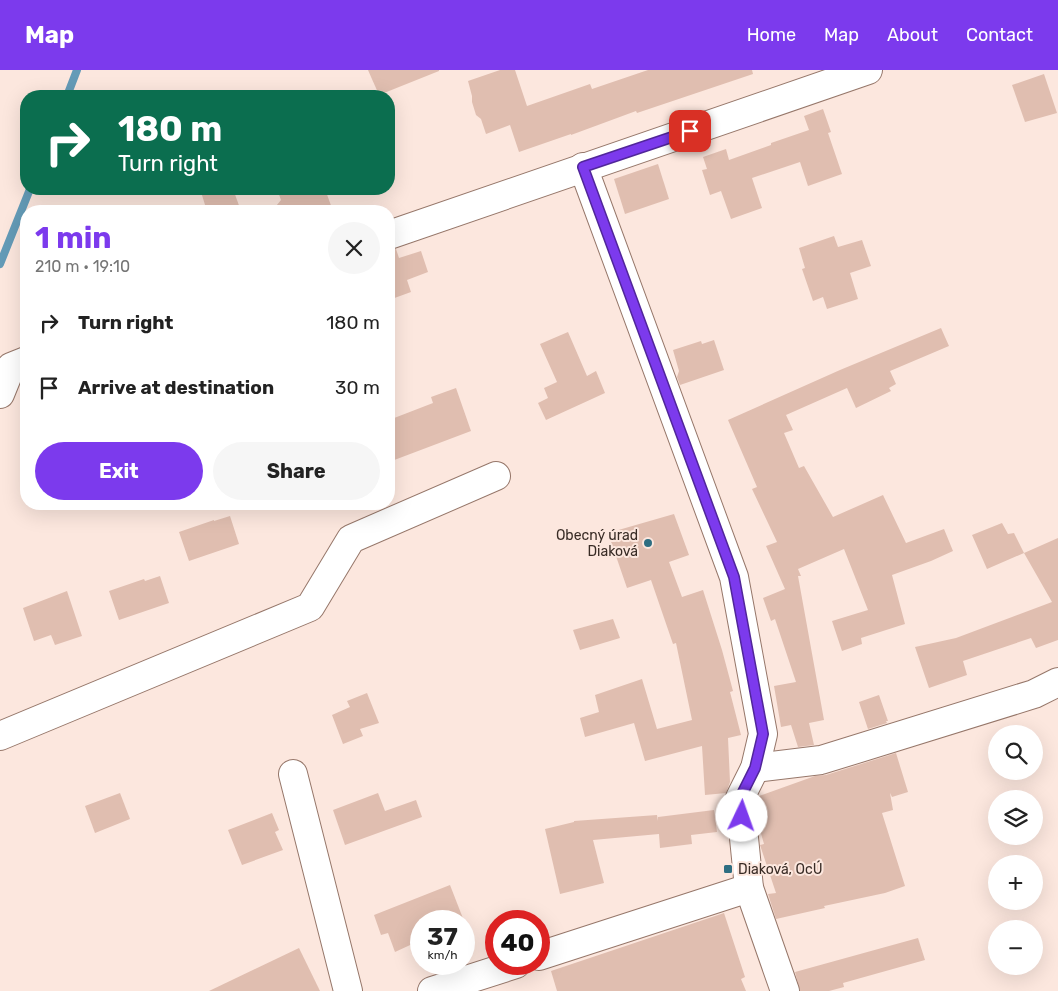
<!DOCTYPE html>
<meta charset="utf-8">
<style>
:root{--surface:#fff;--page:#f6f6f6;--text:#222;--muted:#767676;--accent:#7c3aed}
body{margin:0;font-family:Rubik,sans-serif;background:var(--page);color:var(--text);height:100vh;display:flex;flex-direction:column;font-size:19px;white-space:nowrap}
*{box-sizing:border-box;margin:0}
p{font-size:16px;color:var(--muted)}
.icon{flex:none;width:28px;height:28px;fill:none;stroke:currentColor;stroke-width:2;stroke-linecap:round;stroke-linejoin:round}
.map{position:relative;flex:1;overflow:hidden}
.details{position:absolute;left:20px;top:135px;width:375px;height:305px;display:flex;flex-direction:column;background:var(--surface);border-radius:20px;box-shadow:0 5px 20px #0002}
.details>*{flex:none}
.hud{position:absolute;left:20px;top:20px;width:375px;height:105px;border-radius:20px;box-shadow:0 5px 20px #0002;background:#0b6e4f;color:#fff;overflow:hidden}
.tools{position:absolute;left:988px;top:655px;display:grid;gap:10px}
.tools a{display:grid;place-items:center;width:55px;height:55px;border-radius:50%;background:var(--surface);box-shadow:0 5px 20px #0002;font-size:25px}
.speed{position:absolute;left:410px;top:840px;display:flex;gap:10px;font-size:25px;font-weight:700;text-align:center}
.speed>*{display:grid;place-content:center;width:65px;height:65px;border-radius:50%;background:var(--surface);box-shadow:0 5px 20px #0002;line-height:1}
.speed small{font-size:12px;font-weight:400}
.speed .limit{border:8px solid #d22;background:#fff;color:#111}
.pin{position:absolute;display:grid;place-items:center;width:42px;height:42px;color:#fff;margin:-21px;border-radius:10px;box-shadow:0 2px 8px #0006}
.me{position:absolute;width:55px;margin:-28px;rotate:3deg;stroke-linejoin:round;filter:drop-shadow(0 0 4px #0008)}
.turn{display:flex;align-items:center;gap:18px;height:105px;padding:0 15px;font-size:22px}
.turn .icon{width:65px;height:65px;stroke-width:2.5}
.turn b{display:block;font-size:35px;line-height:42px}
.round{display:grid;place-items:center;flex:none;width:52px;height:52px;border-radius:26px;background:var(--page)}
.summary{display:flex;align-items:center;justify-content:space-between;height:85px;padding:0 15px}
h1{font-size:30px;font-weight:700;line-height:38px;color:var(--accent)}
.primary-button{display:flex;gap:10px;margin-top:auto;padding:10px 15px}
.primary-button a{flex:1;height:58px;border-radius:30px;background:var(--accent);color:#fff;font-size:20px;font-weight:700;line-height:58px;text-align:center}
.primary-button a+a{background:var(--page);color:var(--text)}
ul{padding:0;list-style:none}
li{display:flex;align-items:center;gap:15px;height:65px;padding:0 15px}
li div{flex:1}
li b{display:block;font-size:19px}
li em{font-style:normal}
header{display:flex;align-items:center;gap:30px;box-sizing:border-box;height:70px;padding:0 25px;background:var(--accent);color:#fff}
header strong{font-size:24px}
nav{display:flex;gap:28px;margin-inline-start:auto;font-size:18px}
.map>svg:first-child{display:block}
.lines{fill:none;stroke-linecap:round;stroke-linejoin:round}
.stream{stroke:#649bb7;stroke-width:8}
.building{fill:#e0beb0}
.minor-casing{stroke:#96776a;stroke-width:30}
.minor{stroke:#fff;stroke-width:28}
.route-casing{stroke:#51269a;stroke-width:12}
.route{stroke:#7c3aed;stroke-width:9}
.poi-dot{fill:#2e6e82;stroke:#fce7de;stroke-width:2}
.labels{text-anchor:middle;dominant-baseline:central;stroke-width:4;stroke-linejoin:round;paint-order:stroke}
.poi-label{font-size:14px;fill:#382b25;stroke:#fce7de;text-anchor:end}
</style>
<header>
<strong>Map</strong>
<nav><a>Home</a><a>Map</a><a>About</a><a>Contact</a></nav>
</header>
<div class="map">
<svg width="1058" height="921" viewBox="0 0 1058 921">
<rect width="100%" height="100%" fill="#fce7de"/>
<g class="lines">
<!-- stream -->
<g class="stream">
<path d="M67,26L77,0"/>
<path d="M0,194L30,119"/>
</g>
</g>
<!-- building -->
<g class="building">
<path d="M368,0H439V1L379,25Z"/>
<path d="M500,0H515L527,36L590,14L592,19L648,0H752L753,4L637,43L636,41L571,65V64L519,82L510,55L486,64L481,49L476,45L472,32V26L468,11Z"/>
<path d="M1044,4L1057,43L1025,52L1012,15Z"/>
<path d="M823,39L831,62L828,63L842,104L808,116L800,92L752,108L762,138L731,149L721,121L710,125L702,100L707,99L703,87L726,79L729,90L771,75V73L809,60L804,46Z"/>
<path d="M658,94L669,129L625,144L614,109Z"/>
<path d="M200,119H233L241,141H207Z"/>
<path d="M277,119H325L333,141H272L281,130Z"/>
<path d="M834,166L838,177L862,170L871,196L850,203L858,229L827,239L823,227L813,231L802,199L805,198L799,178Z"/>
<path d="M396,179L399,188L421,181L428,202L407,210L411,222L389,230V180Z"/>
<path d="M941,258L949,276L890,301L896,314L889,318L891,321L856,338L847,318L786,345L793,360L784,363L799,398L804,396L833,447L883,425L906,473L944,459L953,481L931,491L892,505L905,554L861,568L862,574L842,581L832,551L868,540L844,479L798,499L801,506H798L824,650L809,653L814,675L798,677L791,655L781,657L774,616L796,612L775,549L771,551L763,528L785,519L766,476L777,472L752,419L757,417L728,350L840,300Z"/>
<path d="M568,262L587,306L596,301L605,323L546,350L538,333L548,328L544,318L557,312L540,274Z"/>
<path d="M714,270L724,300L680,315L677,307L679,301L673,280L701,271L702,274Z"/>
<path d="M456,318L471,361L389,392V350L433,333L431,327Z"/>
<path d="M674,444L689,485L669,492L682,527L703,520L722,580L733,621L730,622L741,665L728,668L730,712L726,723L705,725L702,676L645,691L634,653L585,667L580,648L599,642L595,625L642,609L657,659L692,650L676,573L673,574L651,510L627,518L608,463Z"/>
<path d="M230,446L239,474L189,491L179,462L214,450V451Z"/>
<path d="M1002,453L1008,464L1014,463L1024,483L987,499L972,465Z"/>
<path d="M1058,468V570L1036,578L1031,568L963,591L967,605L929,618L915,577L956,568L1052,532L1024,483Z"/>
<path d="M160,506L169,533L119,550L109,521L144,509L145,511Z"/>
<path d="M67,521L82,566L55,575L51,565L34,571L23,538Z"/>
<path d="M613,549L620,568L580,580L573,560Z"/>
<path d="M367,623L379,653L360,659L363,666L343,674L332,645L350,637L347,631Z"/>
<path d="M879,625L888,651H886L887,653L868,659L859,632Z"/>
<path d="M896,683L908,722L892,727L890,723L893,740L882,743L905,816L885,823L824,836L825,838L776,849L768,824L776,823L760,775L764,774L758,753L756,731L759,726L815,706L826,705Z"/>
<path d="M120,723L130,749L95,763L85,736Z"/>
<path d="M378,723L385,741L416,730L422,747L345,775L333,740Z"/>
<path d="M714,740L717,762L691,765L692,774L660,778L659,764L593,770L604,813L560,824L545,759L574,752V751L657,745L658,751V747Z"/>
<path d="M272,743L279,760L275,762L283,780L242,795L228,760Z"/>
<path d="M450,815L464,851H421V870L395,882L388,863L381,865L374,845Z"/>
<path d="M724,843L745,907L741,909L746,921H557L551,901Z"/>
<path d="M918,868L925,890L843,913L844,917L829,921H800L795,902Z"/>
<path d="M299,878L320,921H209Z"/>
</g>
<g class="lines">
<defs>
<g id="minor">
<path d="M583,97L734,507L763,664L755,698L740,728L749,818L785,921"/>
<path d="M389,165L868,0"/>
<path d="M0,324L11,297L26,291"/>
<path d="M0,666L310,537L351,469L496,406"/>
<path d="M755,698L821,690L1034,624L1058,612"/>
<path d="M293,704L348,921"/>
<path d="M539,886L749,818"/>
<path d="M432,921L516,894"/>
</g>
</defs>
<!-- minor casing -->
<use href="#minor" class="minor-casing"/>
<!-- minor -->
<use href="#minor" class="minor"/>
</g>
<g class="lines">
<defs>
<path id="route" d="M690,61L583,97L734,507L763,664L755,698L740,728L742,746"/>
</defs>
<!-- route casing -->
<use href="#route" class="route-casing"/>
<!-- route -->
<use href="#route" class="route"/>
</g>
<!-- markers -->
<g class="poi-dot">
<circle cx="648" cy="473" r="5"/>
<rect x="723" y="794" width="10" height="10" rx="2.5"/>
</g>
<g class="labels">
<!-- poi labels -->
<g class="poi-label">
<text x="638" y="465">Obecný úrad<tspan x="638" dy="16">Diaková</tspan></text>
<text x="738" y="799" text-anchor="start">Diaková, OcÚ</text>
</g>
</g>
</svg>
<div class="tools">
<a><svg class="icon" aria-label="search" viewBox="0 0 24 24"><circle cx="10" cy="10" r="6"/><path d="M15 15l6 6"/></svg></a>
<a><svg class="icon" aria-label="layers" viewBox="0 0 24 24"><path d="M12 4l9 5-9 5-9-5zM3 14l9 5 9-5"/></svg></a>
<a>+</a>
<a>−</a>
</div>
<div class="speed"><div>37<small>km/h</small></div><div class="limit">40</div></div>
<div class="pin" style="left:690px;top:61px;background:#d93025"><svg class="icon" aria-label="arrive" viewBox="0 0 24 24"><path d="M6 21V4h12l-3 4 3 4H6"/></svg></div>
<svg class="me" style="left:742px;top:746px" viewBox="-20 -20 40 40"><circle r="19" fill="#fff"/><path d="M0-13L10 11 0 6-10 11z" fill="#7c3aed"/></svg>
<div class="hud">
<div class="turn"><svg class="icon" aria-label="right" viewBox="0 0 24 24"><path d="M7 20v-9h11M14 6l5 5-5 5"/></svg><div><b>180 m</b>Turn right</div></div>
</div>
<section class="details">
<div class="summary"><div><h1>1 min</h1><p>210 m · 19:10</p></div><a class="round"><svg class="icon" aria-label="close" viewBox="0 0 24 24"><path d="M6 6l12 12M18 6L6 18"/></svg></a></div>
<ul>
<li><svg class="icon" aria-label="right" viewBox="0 0 24 24"><path d="M7 20v-9h11M14 6l5 5-5 5"/></svg><div><b>Turn right</b></div><em>180 m</em></li>
<li><svg class="icon" aria-label="arrive" viewBox="0 0 24 24"><path d="M6 21V4h12l-3 4 3 4H6"/></svg><div><b>Arrive at destination</b></div><em>30 m</em></li>
</ul>
<div class="primary-button"><a>Exit</a><a>Share</a></div>
</section>
</div>
